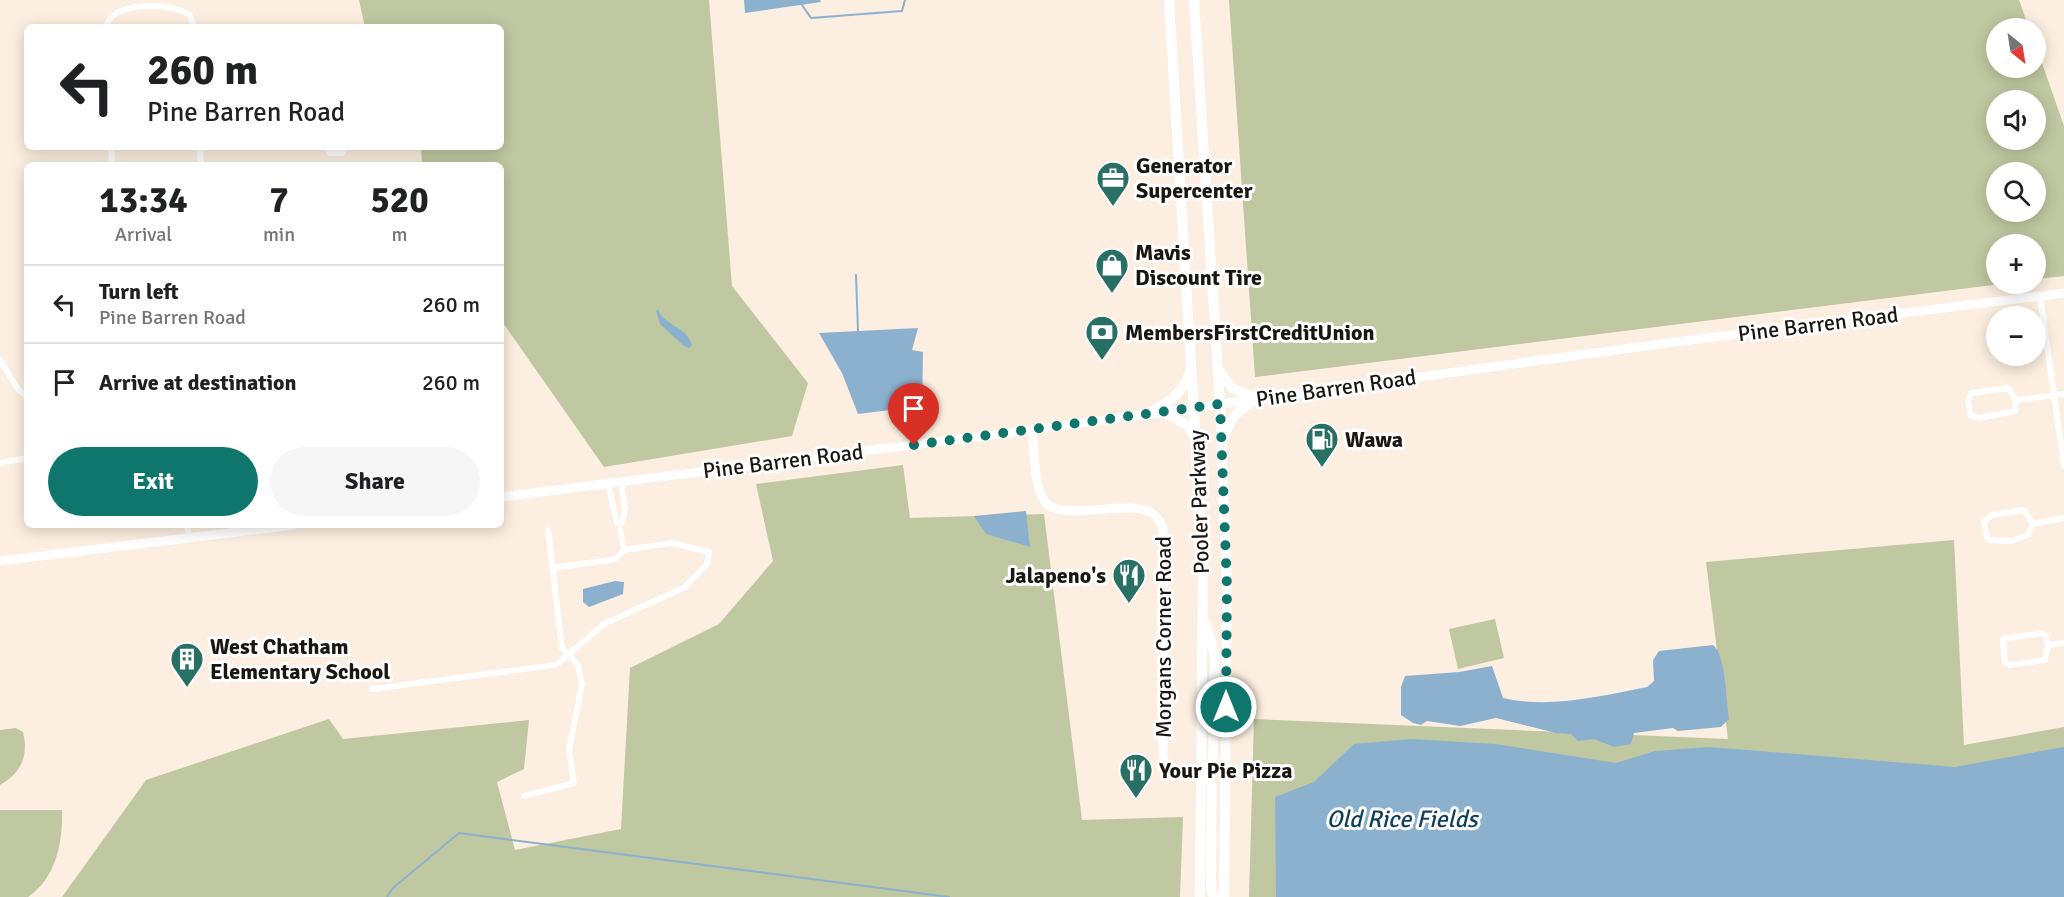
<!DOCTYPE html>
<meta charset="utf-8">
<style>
:root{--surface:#fff;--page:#f6f6f6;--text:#202124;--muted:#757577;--line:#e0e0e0;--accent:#0f766e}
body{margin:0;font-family:Signika,sans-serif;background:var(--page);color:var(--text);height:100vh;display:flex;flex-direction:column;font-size:22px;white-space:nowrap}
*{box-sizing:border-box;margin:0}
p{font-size:20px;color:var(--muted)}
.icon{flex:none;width:33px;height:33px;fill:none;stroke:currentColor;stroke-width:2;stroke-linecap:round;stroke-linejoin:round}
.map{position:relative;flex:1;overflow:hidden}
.panel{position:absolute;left:24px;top:162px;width:480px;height:366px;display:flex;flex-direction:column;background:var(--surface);border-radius:9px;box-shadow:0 3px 15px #0003}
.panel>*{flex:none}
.guide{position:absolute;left:24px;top:24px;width:480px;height:126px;border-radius:9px;box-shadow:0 3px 15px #0003;background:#fff;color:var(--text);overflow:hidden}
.needle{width:39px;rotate:150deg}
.controls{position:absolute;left:1986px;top:18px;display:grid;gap:12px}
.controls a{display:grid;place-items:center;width:60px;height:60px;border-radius:50%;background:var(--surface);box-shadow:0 3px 15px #0003;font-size:30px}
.pin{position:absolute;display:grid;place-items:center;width:51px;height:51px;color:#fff;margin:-62px -26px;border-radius:50% 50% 50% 0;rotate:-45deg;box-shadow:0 0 6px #0007}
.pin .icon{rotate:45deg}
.me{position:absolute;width:66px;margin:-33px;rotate:0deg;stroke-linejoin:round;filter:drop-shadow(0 0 4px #0008)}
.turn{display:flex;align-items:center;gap:21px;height:126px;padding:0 24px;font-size:27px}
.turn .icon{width:78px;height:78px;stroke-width:2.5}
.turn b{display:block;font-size:42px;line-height:51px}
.eta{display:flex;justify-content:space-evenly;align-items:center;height:102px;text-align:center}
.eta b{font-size:36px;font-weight:700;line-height:42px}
.primary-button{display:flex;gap:12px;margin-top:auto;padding:12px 24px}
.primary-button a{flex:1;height:69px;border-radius:36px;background:var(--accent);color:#fff;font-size:24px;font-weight:700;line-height:69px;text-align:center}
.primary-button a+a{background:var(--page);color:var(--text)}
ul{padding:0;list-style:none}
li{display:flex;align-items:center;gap:18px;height:78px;padding:0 24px;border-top:2px solid var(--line)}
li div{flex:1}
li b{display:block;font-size:22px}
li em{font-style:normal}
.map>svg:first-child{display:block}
.green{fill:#bfc8a1;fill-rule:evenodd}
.water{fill:#8bb1cf}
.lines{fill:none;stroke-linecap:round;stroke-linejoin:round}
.stream{stroke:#8bb1cf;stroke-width:2}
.street{stroke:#fff;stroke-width:6}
.secondary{stroke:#fff;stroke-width:9}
.primary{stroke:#fff;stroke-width:10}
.route{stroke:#0f766e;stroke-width:10;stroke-dasharray:0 18}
.labels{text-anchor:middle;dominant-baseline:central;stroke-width:6;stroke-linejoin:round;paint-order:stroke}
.poi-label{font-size:22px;font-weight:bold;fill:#1b1611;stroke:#fff;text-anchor:start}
.street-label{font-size:22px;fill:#1b1611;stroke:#fff}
.water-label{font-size:24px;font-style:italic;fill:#103e5c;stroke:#fff}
</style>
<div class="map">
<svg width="2064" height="897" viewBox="0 0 2064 897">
<rect width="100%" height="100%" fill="#fceee0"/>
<!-- green -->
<g class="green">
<path d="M359,0H709L732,286L808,383L792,436L604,467L501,320V165H422L421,147H501V27H365Z"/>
<path d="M1229,0H2019L2029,28H1996V68H2036V46L2064,126V276L2036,279V244H1996V284H2001L1255,377ZM2036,100V140H1996V100ZM2036,172V212H1996V172Z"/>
<path d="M903,465L910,518L1044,514L1082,820L1183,817L1180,897H62L146,780L329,719L343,739L529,720L524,769L497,782L515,850L621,829L630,668L719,624L773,561L756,484Z"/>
<path d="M1954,540L1964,745L2064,727V897H1249L1254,719L1728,739L1706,562Z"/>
<path d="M1495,619L1504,658L1458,669L1449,629Z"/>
<path d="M16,728L23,732C29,756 21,773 0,785V730Z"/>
<path d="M0,810H62C63,842 56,878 28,897H0Z"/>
</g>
<!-- water -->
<g class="water">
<path d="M744,0H820L821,2L745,13Z"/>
<path d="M658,309C664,326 688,327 692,345L689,348L684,346L660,324L656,311Z"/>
<path d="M918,328L912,350L923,352L922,406L858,414L842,373L819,333Z"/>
<path d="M1026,511L1030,547L986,534L974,516Z"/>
<path d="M615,581L624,582L623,594L589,607L583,602V589Z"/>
<path d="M1713,645C1726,655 1726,702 1729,719L1721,727L1678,731L1673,728L1634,733L1631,744L1614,747L1594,739L1578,741L1571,734L1556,733L1496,718L1460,726L1427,721L1421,725L1413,723L1401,715V687L1405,676L1459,672L1492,666L1503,698C1549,709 1601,696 1647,687L1654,681L1653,660L1659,651Z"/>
<path d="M1411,739L1495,744L1616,763L1655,751L1709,747L1955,767L2064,747V897H1276L1275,797L1314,782L1354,744Z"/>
</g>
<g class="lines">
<!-- stream -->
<g class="stream">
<path d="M802,5L811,18L902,11L905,0"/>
<path d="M856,275L858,331"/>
<path d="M387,897L393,888L459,833L949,897"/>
</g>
<!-- street -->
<g class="street">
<path d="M106,27C112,0 171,2 190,15L194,27"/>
<path d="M111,147L112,165"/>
<path d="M200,147L201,165"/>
<path d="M327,147L330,153H342L345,147"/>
<path d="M2040,296L2064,466"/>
<path d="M0,360L18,389L27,397"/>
<path d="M2016,400L2008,388L1971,393L1968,401L1971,416L1980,418L2015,411L2016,400L2064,394"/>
<path d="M0,463L27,458"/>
<path d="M621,481L625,509L622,523"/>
<path d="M608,483L617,524"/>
<path d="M2024,510L2033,524L2028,535L2011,541L1989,540L1986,535L1984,521L1992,515Z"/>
<path d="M2033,524L2064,518"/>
<path d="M187,525L189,538"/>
<path d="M553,568L616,559L624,550L620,530"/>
<path d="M2042,633L2046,636L2048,645L2045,660L2010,665L2005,663L2003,639Z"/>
<path d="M2048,645L2064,643"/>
<path d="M372,689L556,665L604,624L685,587L707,564L709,552L672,543L624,550"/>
<path d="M524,796L574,783L569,749L582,684L578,665L562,648L548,529"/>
</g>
<!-- secondary -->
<g class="secondary">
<path d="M1032,430C1034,448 1034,487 1045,502C1061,523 1127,498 1152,513C1157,516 1160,522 1163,527V755L1166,769L1180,773L1201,774"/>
<path d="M501,497L1032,430L1675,342L2064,293"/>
<path d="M0,561L294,525"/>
</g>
<!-- primary -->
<g class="primary">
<path d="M1169,0L1203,563L1200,897"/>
<path d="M1194,0L1220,404L1227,587L1224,897"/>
<path d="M1218,369L1232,388L1258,399"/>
<path d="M1163,412L1187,425L1195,437"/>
<path d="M1145,415C1166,404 1183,395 1190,372"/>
<path d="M1224,437C1231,417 1239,409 1258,399"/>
<path d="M1206,624L1215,656L1213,760L1226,773"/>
<path d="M1201,774L1208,776L1212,787L1211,889L1214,897"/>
</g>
</g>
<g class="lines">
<!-- route -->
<path class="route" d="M914,445L1220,404L1227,587L1226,707"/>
</g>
<!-- icons -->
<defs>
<symbol id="office-pin" viewBox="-11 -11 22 30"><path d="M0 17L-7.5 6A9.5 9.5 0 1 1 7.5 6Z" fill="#286f64" stroke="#fff"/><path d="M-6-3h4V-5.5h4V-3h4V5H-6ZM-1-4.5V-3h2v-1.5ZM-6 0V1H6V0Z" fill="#fff"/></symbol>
<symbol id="shop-pin" viewBox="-11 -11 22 30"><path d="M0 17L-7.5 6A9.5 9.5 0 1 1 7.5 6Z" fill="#286f64" stroke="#fff"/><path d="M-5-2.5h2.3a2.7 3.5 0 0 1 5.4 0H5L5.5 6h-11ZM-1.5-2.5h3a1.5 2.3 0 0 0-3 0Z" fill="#fff"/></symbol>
<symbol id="bank-pin" viewBox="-11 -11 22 30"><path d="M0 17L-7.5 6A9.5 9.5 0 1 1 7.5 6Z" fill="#286f64" stroke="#fff"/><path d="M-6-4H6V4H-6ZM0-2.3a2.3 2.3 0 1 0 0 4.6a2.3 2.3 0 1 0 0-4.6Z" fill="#fff"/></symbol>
<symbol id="fuel-pin" viewBox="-11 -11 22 30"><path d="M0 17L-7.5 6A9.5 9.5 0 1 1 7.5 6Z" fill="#286f64" stroke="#fff"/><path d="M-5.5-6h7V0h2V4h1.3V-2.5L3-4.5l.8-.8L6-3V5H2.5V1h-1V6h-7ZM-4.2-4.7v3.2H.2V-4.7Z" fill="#fff"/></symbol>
<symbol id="restaurant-pin" viewBox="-11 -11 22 30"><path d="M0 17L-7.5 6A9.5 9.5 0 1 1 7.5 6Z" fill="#286f64" stroke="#fff"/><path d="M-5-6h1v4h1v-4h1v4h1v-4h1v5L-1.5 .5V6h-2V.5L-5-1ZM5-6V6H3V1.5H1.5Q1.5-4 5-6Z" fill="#fff"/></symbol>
<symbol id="building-pin" viewBox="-11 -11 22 30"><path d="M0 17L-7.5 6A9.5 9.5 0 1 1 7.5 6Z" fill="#286f64" stroke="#fff"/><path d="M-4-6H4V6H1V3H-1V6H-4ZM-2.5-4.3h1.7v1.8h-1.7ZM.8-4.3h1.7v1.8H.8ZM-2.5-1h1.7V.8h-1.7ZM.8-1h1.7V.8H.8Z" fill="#fff"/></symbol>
</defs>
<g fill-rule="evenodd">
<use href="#office-pin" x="1094" y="159" width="38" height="52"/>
<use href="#shop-pin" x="1093" y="246" width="38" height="52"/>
<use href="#bank-pin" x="1083" y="313" width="38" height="52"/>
<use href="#fuel-pin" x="1303" y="420" width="38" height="52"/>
<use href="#restaurant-pin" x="1110" y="556" width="38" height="52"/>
<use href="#building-pin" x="168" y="640" width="38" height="52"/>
<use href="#restaurant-pin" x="1117" y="751" width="38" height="52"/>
</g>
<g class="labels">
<!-- poi labels -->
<g class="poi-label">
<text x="1136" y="165">Generator<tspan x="1136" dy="25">Supercenter</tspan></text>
<text x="1135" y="252">Mavis<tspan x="1135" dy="25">Discount Tire</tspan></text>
<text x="1125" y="332">MembersFirstCreditUnion</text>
<text x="1345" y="439">Wawa</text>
<text x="1106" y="575" text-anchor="end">Jalapeno's</text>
<text x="210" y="646">West Chatham<tspan x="210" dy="25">Elementary School</tspan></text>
<text x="1159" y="770">Your Pie Pizza</text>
</g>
<!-- street labels -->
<g class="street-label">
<text transform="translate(1818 324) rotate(-7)">Pine Barren Road</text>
<text transform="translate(1336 388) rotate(-8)">Pine Barren Road</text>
<text transform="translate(783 461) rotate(-7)">Pine Barren Road</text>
<text transform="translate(1199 502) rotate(-92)">Pooler Parkway</text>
<text transform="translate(1163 637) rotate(-90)">Morgans Corner Road</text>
</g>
<!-- water labels -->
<g class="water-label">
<text x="1402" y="819">Old Rice Fields</text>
</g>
</g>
</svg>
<div class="controls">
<a><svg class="needle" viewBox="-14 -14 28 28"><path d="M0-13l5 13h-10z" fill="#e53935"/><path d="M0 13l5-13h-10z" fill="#757577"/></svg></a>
<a><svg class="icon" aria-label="sound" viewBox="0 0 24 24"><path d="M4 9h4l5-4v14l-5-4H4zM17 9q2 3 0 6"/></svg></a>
<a><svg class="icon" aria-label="search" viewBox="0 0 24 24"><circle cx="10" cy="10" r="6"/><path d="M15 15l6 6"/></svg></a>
<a>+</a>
<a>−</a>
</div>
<div class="pin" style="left:914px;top:445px;background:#d93025"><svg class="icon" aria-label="arrive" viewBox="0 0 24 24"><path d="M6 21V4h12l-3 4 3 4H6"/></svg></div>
<svg class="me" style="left:1226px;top:707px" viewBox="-20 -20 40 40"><circle r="17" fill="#0f766e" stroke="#fff" stroke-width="3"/><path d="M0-11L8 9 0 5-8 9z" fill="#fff"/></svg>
<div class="guide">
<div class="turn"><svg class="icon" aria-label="left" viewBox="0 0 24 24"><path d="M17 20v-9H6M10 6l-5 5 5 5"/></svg><div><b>260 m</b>Pine Barren Road</div></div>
</div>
<section class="panel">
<div class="eta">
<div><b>13:34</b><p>Arrival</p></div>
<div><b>7</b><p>min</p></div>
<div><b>520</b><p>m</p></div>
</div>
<ul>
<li><svg class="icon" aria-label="left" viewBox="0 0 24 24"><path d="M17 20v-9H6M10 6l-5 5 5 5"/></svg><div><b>Turn left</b><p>Pine Barren Road</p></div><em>260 m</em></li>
<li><svg class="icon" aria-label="arrive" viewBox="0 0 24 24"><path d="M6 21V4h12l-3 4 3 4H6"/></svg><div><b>Arrive at destination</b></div><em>260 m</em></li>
</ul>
<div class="primary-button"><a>Exit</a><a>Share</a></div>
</section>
</div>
